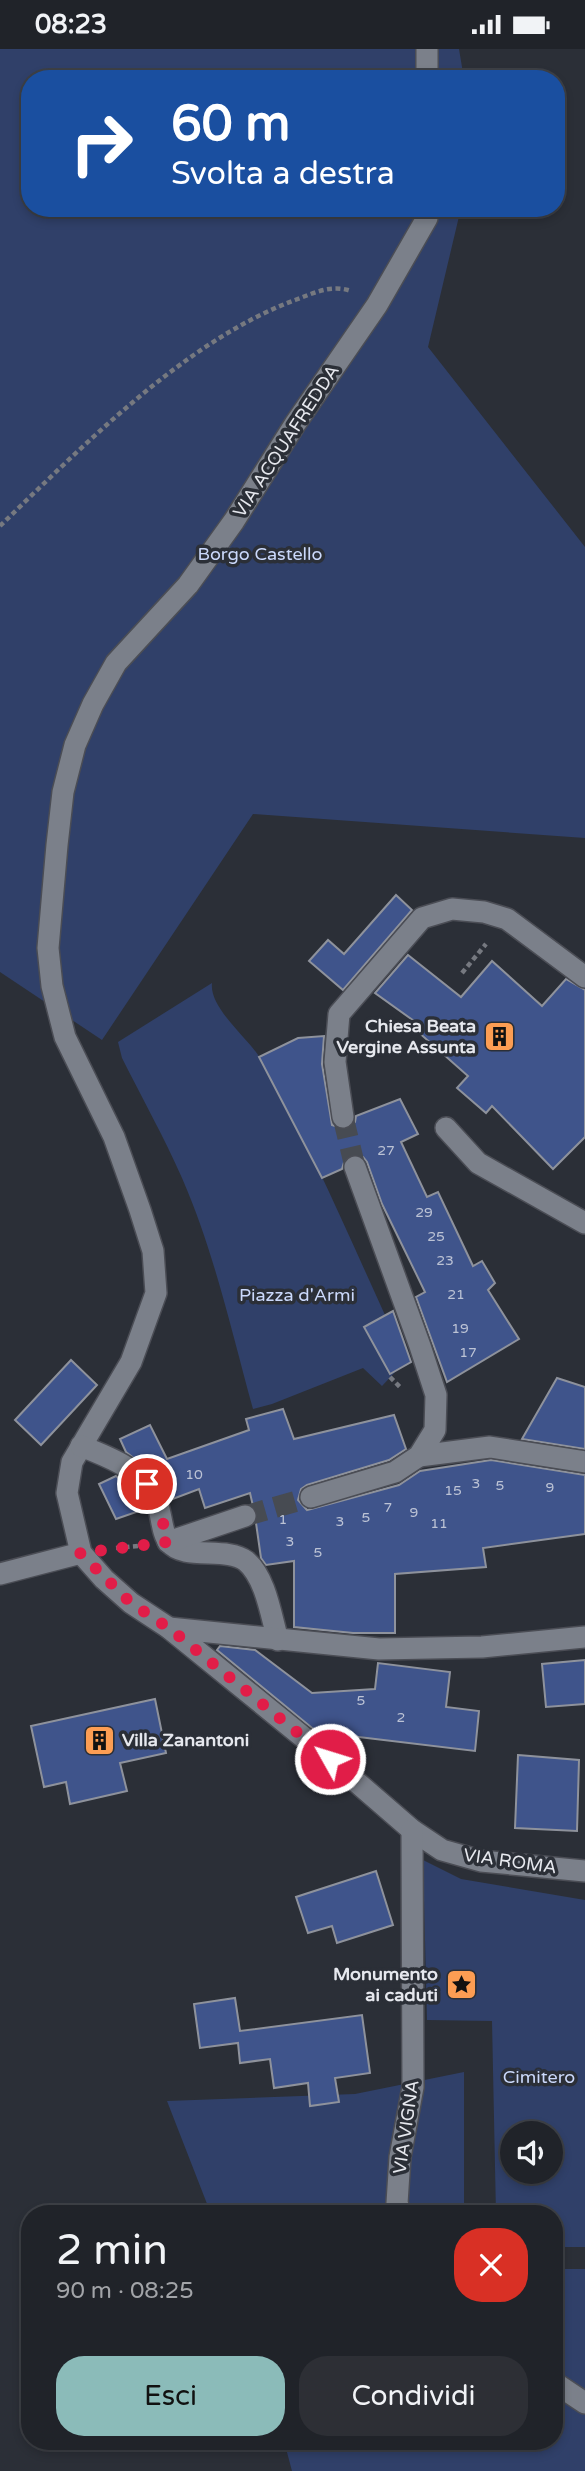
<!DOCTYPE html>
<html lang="it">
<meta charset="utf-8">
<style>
:root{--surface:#202329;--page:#2d2f35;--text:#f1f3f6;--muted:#a2a4a8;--line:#3d4046;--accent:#8bbbb9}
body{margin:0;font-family:"Varela Round",sans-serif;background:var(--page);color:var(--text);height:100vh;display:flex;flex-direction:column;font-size:26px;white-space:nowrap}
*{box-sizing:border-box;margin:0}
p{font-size:23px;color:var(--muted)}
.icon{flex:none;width:38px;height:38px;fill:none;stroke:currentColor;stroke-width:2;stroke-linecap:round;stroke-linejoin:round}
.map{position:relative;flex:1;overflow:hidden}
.panel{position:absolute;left:21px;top:2156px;width:542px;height:245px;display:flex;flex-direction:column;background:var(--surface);border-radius:28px;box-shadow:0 4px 10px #0003,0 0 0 2px var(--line)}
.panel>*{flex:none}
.hud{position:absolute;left:21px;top:21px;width:544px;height:147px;border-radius:28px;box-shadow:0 4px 10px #0003,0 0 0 2px var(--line);background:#1a4fa0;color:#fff;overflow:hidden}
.fabs{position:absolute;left:500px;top:2072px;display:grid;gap:14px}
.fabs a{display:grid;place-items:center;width:63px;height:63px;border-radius:50%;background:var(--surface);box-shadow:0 4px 10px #0003,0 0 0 2px var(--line);font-size:35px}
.pin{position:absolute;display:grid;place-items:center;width:60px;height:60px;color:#fff;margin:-30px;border:4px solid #fff;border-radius:50%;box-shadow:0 2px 7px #0007}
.me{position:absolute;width:77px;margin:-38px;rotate:309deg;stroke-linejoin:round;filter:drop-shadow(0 0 5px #0008)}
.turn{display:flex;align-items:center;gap:24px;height:147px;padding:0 35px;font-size:32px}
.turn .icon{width:91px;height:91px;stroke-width:2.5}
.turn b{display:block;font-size:49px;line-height:60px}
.round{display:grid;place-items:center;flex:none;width:74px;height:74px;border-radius:28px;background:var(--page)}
.summary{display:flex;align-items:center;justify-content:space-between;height:119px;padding:0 35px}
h1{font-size:42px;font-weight:600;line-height:52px}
.button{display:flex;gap:14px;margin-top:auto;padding:14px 35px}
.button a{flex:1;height:80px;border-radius:28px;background:var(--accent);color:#111;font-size:28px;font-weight:600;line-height:80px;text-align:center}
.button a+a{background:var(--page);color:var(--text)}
.status{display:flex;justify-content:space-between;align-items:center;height:49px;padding:0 35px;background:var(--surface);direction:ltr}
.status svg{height:19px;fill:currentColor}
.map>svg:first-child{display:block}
.green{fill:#304069;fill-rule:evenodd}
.building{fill:#3f548b;stroke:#8e929c;stroke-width:2}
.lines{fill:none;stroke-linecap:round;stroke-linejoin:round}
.minor-tunnel{stroke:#474b52;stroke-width:21;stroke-dasharray:21 10;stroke-linecap:butt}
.minor-casing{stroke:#4b4d55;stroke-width:24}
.path{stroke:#767980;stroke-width:4.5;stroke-dasharray:5 3.5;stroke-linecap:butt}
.minor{stroke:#7b808a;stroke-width:21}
.route{stroke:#e11d48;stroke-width:12;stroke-dasharray:0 21.6}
.labels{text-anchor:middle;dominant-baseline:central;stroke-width:7;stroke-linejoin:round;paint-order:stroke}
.number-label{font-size:14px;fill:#bcc3d5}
.street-label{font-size:18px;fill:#e6e8ee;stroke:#2b2f37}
.park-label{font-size:18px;fill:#cbd9fb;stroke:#2b2f37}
.poi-label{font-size:18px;font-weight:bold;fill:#e6e8ee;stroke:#2b2f37;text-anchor:end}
</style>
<div class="status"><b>08:23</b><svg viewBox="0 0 49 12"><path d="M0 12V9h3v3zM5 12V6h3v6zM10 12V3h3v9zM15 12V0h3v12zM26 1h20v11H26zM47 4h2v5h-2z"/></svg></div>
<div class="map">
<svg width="585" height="2422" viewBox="0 0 585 2422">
<rect width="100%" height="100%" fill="#2b2f37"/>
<!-- green -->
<g class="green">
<path d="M0,0H459L464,30H30V159H461L428,298L585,498V789L253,765L102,991L0,923Z"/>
<path d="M212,934C209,959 248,989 260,1009C308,1090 346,1181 385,1266L364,1278L397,1321L382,1337L363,1319L272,1355L253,1360C232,1284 214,1202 182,1129C164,1088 142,1049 122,1009L118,993Z"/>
<path d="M423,1811L461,1830L585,1851V2198H555V2165H496L492,1972L427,1971ZM551,2084V2123H513V2084Z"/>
<path d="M464,2023V2165H211L167,2052L355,2045Z"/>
<path d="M555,2220H585V2422H292L284,2392H555Z"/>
</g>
<!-- building -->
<g class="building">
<path d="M396,846L412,861L343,941L309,912L328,891L344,905Z"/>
<path d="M408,906L461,948L492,912L542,957L566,930L585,941V1088L553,1120L492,1057L486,1064L457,1039L468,1027L417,982L421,977L375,944Z"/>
<path d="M324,987L322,1015L332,1076L346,1081L355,1073L356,1067L400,1050L418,1085L401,1093L427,1148L438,1143L473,1217L482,1212L495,1234L488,1241L519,1290L447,1333L416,1248L425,1243L382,1155L367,1113L363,1108L351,1106L345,1110L342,1120L322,1129L259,1008L298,989Z"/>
<path d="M393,1262L411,1313L390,1325L364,1278Z"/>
<path d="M71,1311L97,1336L41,1396L15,1371Z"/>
<path d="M557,1329L585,1338V1400L522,1390Z"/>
<path d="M283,1360L294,1390L394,1366L406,1400L389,1411L307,1436L301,1440L298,1451L307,1461L399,1436L420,1422L491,1411L585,1426V1485L483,1499L486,1518L395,1525V1584H353L294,1578V1512L266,1516L261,1509L256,1474L258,1463L253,1457L250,1444L205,1459L199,1440L170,1451L155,1426L126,1403L120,1390L150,1376L167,1410L249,1381L246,1370Z"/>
<path d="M116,1427L134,1442L145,1460L116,1470L99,1435Z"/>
<path d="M220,1597L255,1601L312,1644L375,1640L378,1614L450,1623L446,1658L479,1662L475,1702L317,1683L217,1601Z"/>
<path d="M585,1611V1655L546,1658L542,1615Z"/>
<path d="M155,1650L166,1704L120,1714L127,1742L70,1755L66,1733L44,1738L31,1677Z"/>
<path d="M518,1706L579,1711L577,1782L515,1779Z"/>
<path d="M376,1822L393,1876L337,1894L332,1877L308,1884L296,1848Z"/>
<path d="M235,1949L240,1982L362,1966L370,2024L335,2029L339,2053L310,2057L308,2034L274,2039L270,2010L240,2014L238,1994L200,1999L194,1955Z"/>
</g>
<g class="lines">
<!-- minor-tunnel -->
<g class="minor-tunnel">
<path d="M343,1068L355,1118"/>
<path d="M245,1467L311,1448"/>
</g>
<defs>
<g id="minor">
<path d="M427,0V30"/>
<path d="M428,159L427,169L377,256L295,375L234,472L188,536L116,614L93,655L75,696L63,743L57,796L48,899L52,937L65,988L114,1088L140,1161L153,1202L156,1244L131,1313L72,1413L67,1444L81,1504L104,1530L131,1554L169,1579L330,1710L412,1781L442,1801L481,1812L585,1822"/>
<path d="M343,1068L335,1013L339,965L422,869L452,860L484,863L507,870L585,928"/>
<path d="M446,1079L478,1114L585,1174"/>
<path d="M81,1397C116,1411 143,1420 158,1457C162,1468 162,1485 169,1493C184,1512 226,1497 246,1512C266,1529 271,1567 278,1591"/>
<path d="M419,1407L490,1398L585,1413"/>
<path d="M311,1448L395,1423L419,1407L435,1381L436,1346L420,1297L355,1118"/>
<path d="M168,1493L245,1467"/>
<path d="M0,1525L81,1504"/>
<path d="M169,1579L379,1600L482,1598L585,1588"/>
<path d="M401,2165L397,2154L400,2108L413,2038L412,1781"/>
<path d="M555,2334L585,2354"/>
</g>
</defs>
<!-- minor casing -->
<use href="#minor" class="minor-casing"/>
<!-- path -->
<g class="path">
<path d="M0,477C84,396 185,292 295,251C314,244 331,235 351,242"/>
<path d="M462,924L486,895"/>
<path d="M390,1328L402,1340"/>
<path d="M116,1499L139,1497"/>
</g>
<!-- minor -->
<use href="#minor" class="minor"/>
</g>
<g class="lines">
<!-- route -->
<path class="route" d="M147,1435L159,1459L168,1493L80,1504L131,1554L169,1579L330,1710"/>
</g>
<!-- icons -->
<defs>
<symbol id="building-square" viewBox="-11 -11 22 22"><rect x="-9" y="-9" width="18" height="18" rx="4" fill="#fc9d53" stroke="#2b2f37"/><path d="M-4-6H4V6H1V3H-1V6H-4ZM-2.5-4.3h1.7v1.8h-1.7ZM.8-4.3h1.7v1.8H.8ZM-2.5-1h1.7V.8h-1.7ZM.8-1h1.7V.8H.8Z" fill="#111"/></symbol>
<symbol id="sight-square" viewBox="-11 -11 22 22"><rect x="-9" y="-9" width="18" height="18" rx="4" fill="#fc9d53" stroke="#2b2f37"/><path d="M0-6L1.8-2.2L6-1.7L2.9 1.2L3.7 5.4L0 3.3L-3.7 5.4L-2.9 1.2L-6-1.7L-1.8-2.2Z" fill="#111"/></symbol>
</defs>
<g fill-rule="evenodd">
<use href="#building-square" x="482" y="970" width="35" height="35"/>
<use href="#building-square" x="82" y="1674" width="35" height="35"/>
<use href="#sight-square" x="444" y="1918" width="35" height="35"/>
</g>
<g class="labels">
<!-- number labels -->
<g class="number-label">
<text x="386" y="1101">27</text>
<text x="424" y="1163">29</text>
<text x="436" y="1187">25</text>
<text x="445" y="1211">23</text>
<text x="456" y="1245">21</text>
<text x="460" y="1279">19</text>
<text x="468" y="1303">17</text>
<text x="194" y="1425">10</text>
<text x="476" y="1434">3</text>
<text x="500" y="1436">5</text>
<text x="550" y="1438">9</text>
<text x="453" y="1441">15</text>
<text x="388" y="1458">7</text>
<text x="414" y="1463">9</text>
<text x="366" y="1468">5</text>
<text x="283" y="1470">1</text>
<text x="340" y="1472">3</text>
<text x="439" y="1474">11</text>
<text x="290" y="1492">3</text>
<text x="318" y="1503">5</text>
<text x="361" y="1651">5</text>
<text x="401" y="1668">2</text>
</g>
<!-- street labels -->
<g class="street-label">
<text transform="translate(286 392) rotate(-57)">VIA ACQUAFREDDA</text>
<text transform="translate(510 1812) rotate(8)">VIA ROMA</text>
<text transform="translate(406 2078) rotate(-82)">VIA VIGNA</text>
</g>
<!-- park labels -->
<g class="park-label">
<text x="260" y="505">Borgo Castello</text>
<text x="297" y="1246">Piazza d'Armi</text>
<text x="539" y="2028">Cimitero</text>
</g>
<!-- poi labels -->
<g class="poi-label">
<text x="476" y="977">Chiesa Beata<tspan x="476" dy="21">Vergine Assunta</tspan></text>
<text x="122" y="1691" text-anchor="start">Villa Zanantoni</text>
<text x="438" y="1925">Monumento<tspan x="438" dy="21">ai caduti</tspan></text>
</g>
</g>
</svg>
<div class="fabs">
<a><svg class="icon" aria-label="sound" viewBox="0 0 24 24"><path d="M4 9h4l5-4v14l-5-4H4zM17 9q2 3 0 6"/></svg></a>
</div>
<div class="pin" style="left:147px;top:1435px;background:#d93025"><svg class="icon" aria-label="arrive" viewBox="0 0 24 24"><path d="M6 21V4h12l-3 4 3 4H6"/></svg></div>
<svg class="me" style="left:330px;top:1710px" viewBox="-20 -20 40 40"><circle r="17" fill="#e11d48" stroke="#fff" stroke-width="3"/><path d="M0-11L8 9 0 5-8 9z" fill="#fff"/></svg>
<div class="hud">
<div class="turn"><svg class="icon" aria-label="right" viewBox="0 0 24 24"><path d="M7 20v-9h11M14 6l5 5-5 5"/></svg><div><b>60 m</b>Svolta a destra</div></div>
</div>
<section class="panel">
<div class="summary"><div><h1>2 min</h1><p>90 m · 08:25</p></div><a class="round" style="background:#d93025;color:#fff"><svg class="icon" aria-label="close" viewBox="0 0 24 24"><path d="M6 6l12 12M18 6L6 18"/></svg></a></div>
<div class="button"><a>Esci</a><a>Condividi</a></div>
</section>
</div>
